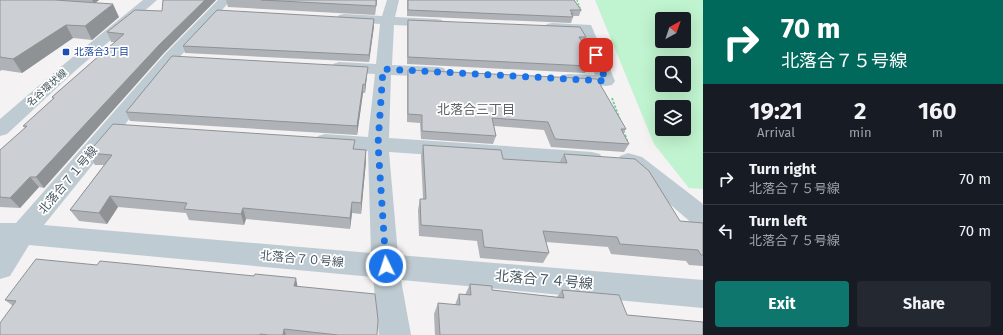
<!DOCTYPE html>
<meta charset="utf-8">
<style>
:root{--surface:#171b24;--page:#242831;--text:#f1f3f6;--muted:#9ea1a6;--line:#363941;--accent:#0f766e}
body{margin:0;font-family:"Fira Sans","Noto Sans JP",sans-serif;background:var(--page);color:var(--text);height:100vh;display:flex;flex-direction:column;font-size:15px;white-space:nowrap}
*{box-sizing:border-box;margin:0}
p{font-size:13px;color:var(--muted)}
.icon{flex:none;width:22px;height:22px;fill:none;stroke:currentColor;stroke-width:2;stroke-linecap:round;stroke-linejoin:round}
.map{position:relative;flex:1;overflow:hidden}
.sheet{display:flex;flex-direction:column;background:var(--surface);width:300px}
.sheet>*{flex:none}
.top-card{background:#00695c;color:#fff;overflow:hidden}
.needle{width:26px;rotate:40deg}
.controls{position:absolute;left:655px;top:12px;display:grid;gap:8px}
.controls a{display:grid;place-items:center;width:36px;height:36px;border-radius:4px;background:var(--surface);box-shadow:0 4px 16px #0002;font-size:20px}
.pin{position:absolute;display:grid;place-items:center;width:34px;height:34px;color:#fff;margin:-17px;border-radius:8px;box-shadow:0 2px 6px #0006}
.me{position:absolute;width:44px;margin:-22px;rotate:356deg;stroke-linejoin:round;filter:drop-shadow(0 0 3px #0008)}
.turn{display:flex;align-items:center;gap:14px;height:84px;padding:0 12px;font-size:18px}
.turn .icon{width:52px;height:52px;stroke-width:2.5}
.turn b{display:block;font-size:28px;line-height:34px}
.eta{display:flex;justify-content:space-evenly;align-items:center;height:68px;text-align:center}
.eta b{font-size:24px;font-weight:700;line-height:28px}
.primary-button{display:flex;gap:8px;margin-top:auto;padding:8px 12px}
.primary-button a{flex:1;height:46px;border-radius:4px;background:var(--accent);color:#fff;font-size:16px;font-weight:700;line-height:46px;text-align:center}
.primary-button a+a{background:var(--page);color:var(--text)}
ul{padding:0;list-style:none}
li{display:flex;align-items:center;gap:12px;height:52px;padding:0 12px;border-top:1px solid var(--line)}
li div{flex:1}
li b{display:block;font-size:15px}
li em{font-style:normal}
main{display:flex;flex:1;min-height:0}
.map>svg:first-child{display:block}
.green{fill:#c0f3cf;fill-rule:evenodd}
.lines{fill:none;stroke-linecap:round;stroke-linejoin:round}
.path-far2{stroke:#75d49d;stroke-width:1.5;stroke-dasharray:2 1.5;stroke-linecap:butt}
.path-far1{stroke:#75d49d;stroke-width:2;stroke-dasharray:2.5 1.5;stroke-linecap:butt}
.path{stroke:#75d49d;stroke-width:2.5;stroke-dasharray:3 2;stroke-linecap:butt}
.minor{fill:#bfcbd2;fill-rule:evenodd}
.wall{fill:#afb3b7}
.shaded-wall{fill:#8f9295}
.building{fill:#ccd0d5;stroke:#8f9295}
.route{stroke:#1a73e8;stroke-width:7;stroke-dasharray:0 12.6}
.transit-dot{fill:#1a4fb4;stroke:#fff;stroke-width:1.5}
.labels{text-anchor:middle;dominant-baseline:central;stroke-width:3.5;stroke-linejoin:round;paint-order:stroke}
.far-transit-label{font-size:10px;fill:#164399;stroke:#fff;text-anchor:start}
.far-street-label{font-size:10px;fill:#485761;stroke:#fff}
.street-label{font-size:12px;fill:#485761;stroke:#fff}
.neighbourhood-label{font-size:13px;fill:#5e6368;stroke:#fff}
.near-street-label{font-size:14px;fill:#485761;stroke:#fff}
</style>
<main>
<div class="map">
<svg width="703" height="335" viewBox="0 0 703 335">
<rect width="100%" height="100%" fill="#f4f2f2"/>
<!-- green -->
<path class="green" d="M595,0H703V189L689,188L654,144ZM662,19H684V41H662ZM662,63H684V85H662ZM662,107H684V129H662Z"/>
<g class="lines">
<!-- path-far2 -->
<path class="path-far2" d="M577,0L581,11"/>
<!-- path-far1 -->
<path class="path-far1" d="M612,98L620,120"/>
<!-- path -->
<path class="path" d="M623,130L627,141"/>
<!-- minor -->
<g class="minor">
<path d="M143,0H157L75,71L7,134L0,136V119L63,65Z"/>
<path d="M218,0H231L176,61L44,225L371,253L368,151L325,148L318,146L315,141L318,136L325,134L368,137L375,74L339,72L333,70L331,67L333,64L339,62L376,64L380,24L344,22L339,21L337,18L339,15L344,14L382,16L387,0H399L395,17L437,19L442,20L444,23L442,26L437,27L394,25L392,65L438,67L444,68L446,72L444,76L438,77L391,75L389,138L592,152L600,154L603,159L600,164L592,166L389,152L398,255L703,280V308L401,280L411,335H379L373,277L29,245L10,276L0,279V223H16L164,55Z"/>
<path d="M552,23L591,25L615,81L612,85L606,86L563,83L560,79L563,75L569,74L595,75L580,32L547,30L545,27L547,24Z"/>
<path d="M628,153L642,157L703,204V228L694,225L628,168L620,166L617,161L620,156Z"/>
</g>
</g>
<!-- wall -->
<g class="wall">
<path d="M0,0H99L95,3L119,17L92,40L73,38L22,73L2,70L0,71Z"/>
<path d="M163,0H216L163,54L44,188L39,187L20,208L0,207V150L25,128L23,126L53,99L52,97L115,42H111L107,32L162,11Z"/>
<path d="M226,0H377L375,15L228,7Z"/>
<path d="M407,0H574L581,10L579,16H572L573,17L571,23L407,16Z"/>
<path d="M408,20L586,37L583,43L592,56L588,64L587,63L588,66L585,73L407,64V27Z"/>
<path d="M374,26L369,62L185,53L183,46Z"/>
<path d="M408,70L626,129L623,133L629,144L624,152L551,147L544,130L494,126L496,136L493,144L421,139L420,123L407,122V77Z"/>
<path d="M367,75L365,93H363L357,135L130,121L126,112Z"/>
<path d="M423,145L503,159L559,163L564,154L680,221L703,223V266L689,265L686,261L611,254L608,247L546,242L549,253L543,263L480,258L477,241L419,236L418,210L420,199H423L421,156Z"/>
<path d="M354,149L366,150V161L361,214L352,213L350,229L246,219L244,225L189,220L186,213L118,207L107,224L79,221L70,210L104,165H95L88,153Z"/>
<path d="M470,284L492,290L557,297L562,290L627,315L703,335H435L434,314L438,303L455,305L459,294L465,295Z"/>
<path d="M297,286L377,335H0L13,306L5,300Z"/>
</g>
<!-- shaded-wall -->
<g class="shaded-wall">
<path d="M92,0H99L94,4Z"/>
<path d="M205,0H216L163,54L44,188L36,177L159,45Z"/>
<path d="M376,0H377L375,15L376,6Z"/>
<path d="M113,4L119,17L92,40L85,26Z"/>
<path d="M374,19V26L369,62V55Z"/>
<path d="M66,25L73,38L22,73L13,59Z"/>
<path d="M368,67L367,75L365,93V85Z"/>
<path d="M363,84V93L357,135V126Z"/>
<path d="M366,150V161L361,214V203Z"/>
<path d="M30,177L39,187L20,208L10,198Z"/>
<path d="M110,196L118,207L107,224L99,213Z"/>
<path d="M352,202V213L350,229V218Z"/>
<path d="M243,208L246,219L244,225L241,214Z"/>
<path d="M296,278L298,289L294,286Z"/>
<path d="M284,329L286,335H283Z"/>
</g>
<!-- building -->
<g class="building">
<path d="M0,0H55L113,4L85,26L66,25L13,59L0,57Z"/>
<path d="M163,0H205L159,45L36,177H30L10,198L0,197V150L27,126H23L54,98L52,97L124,34L107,32L135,10L162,11Z"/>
<path d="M261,0H376V6Z"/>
<path d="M408,0H574L581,10H570L573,14L571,13L573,17L408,10Z"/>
<path d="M217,10L374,19L369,55L183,46Z"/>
<path d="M408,20L580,27L586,37H579L592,56H582L588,66L408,57Z"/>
<path d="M172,56L368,67L365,85L363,84L357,126L126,112Z"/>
<path d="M408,70L597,79L626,129H621L629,144L555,139L548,122L492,118L496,136L422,131V115L408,114Z"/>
<path d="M113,124L355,140L353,149L366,150L361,203L352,202L350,218L243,208L241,214L184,209L187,203L110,196L99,213L70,210L112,155L88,153Z"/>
<path d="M423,145L501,150L503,159L567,163L564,154L635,159L649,171L680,221L703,223V255H701L698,250L620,244L617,237L543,231L549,253L484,247L482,230L421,225L420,199H426Z"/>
<path d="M36,259L97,265L100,261L254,276L255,274L296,278L294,286L375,294L378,320L377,335H338L284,329L283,335H269L260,334V335H0V323L16,301L5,300Z"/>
<path d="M470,284L492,286V290L564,298L562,290L619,295L627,315L703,322V335H440L438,303L460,305L459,294L471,295Z"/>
</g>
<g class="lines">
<!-- route -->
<path class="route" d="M386,266L378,144L383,69L606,81L596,55"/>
</g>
<!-- markers -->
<rect class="transit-dot" x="62" y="48" width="8" height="8" rx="2"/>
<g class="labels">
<!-- far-transit labels -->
<g class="far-transit-label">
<text x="74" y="52">北落合3丁目</text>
</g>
<!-- far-street labels -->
<g class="far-street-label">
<text transform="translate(47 88) rotate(-42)">名谷環状線</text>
</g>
<!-- street labels -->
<g class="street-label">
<text transform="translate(68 180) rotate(-50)">北落合７１号線</text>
<text transform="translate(302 259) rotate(5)">北落合７０号線</text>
</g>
<!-- neighbourhood labels -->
<g class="neighbourhood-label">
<text x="476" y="109">北落合三丁目</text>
</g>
<!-- near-street labels -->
<g class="near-street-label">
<text transform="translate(544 280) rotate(5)">北落合７４号線</text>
</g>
</g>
</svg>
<div class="controls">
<a><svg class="needle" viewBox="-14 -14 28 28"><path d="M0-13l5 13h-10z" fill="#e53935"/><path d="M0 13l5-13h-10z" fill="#9ea1a6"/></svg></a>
<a><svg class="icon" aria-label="search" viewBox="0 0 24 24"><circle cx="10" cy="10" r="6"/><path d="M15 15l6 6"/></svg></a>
<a><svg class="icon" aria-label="layers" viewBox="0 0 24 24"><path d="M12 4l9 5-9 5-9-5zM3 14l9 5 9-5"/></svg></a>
</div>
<div class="pin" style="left:596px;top:55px;background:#d93025"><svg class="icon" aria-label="arrive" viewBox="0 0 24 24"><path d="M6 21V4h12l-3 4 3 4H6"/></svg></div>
<svg class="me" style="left:386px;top:266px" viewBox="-20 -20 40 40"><circle r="17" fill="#1a73e8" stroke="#fff" stroke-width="3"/><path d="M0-11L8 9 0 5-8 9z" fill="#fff"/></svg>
</div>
<section class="sheet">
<div class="top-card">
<div class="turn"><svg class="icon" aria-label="right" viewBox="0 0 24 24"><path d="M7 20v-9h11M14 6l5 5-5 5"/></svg><div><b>70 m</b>北落合７５号線</div></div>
</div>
<div class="eta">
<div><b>19:21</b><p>Arrival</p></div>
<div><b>2</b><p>min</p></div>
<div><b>160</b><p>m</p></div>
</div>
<ul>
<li><svg class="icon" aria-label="right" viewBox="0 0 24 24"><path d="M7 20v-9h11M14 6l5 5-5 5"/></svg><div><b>Turn right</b><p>北落合７５号線</p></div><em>70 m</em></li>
<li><svg class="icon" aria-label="left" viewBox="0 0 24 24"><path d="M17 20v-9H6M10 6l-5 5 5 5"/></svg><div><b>Turn left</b><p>北落合７５号線</p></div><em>70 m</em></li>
</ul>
<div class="primary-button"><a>Exit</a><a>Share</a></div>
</section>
</main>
